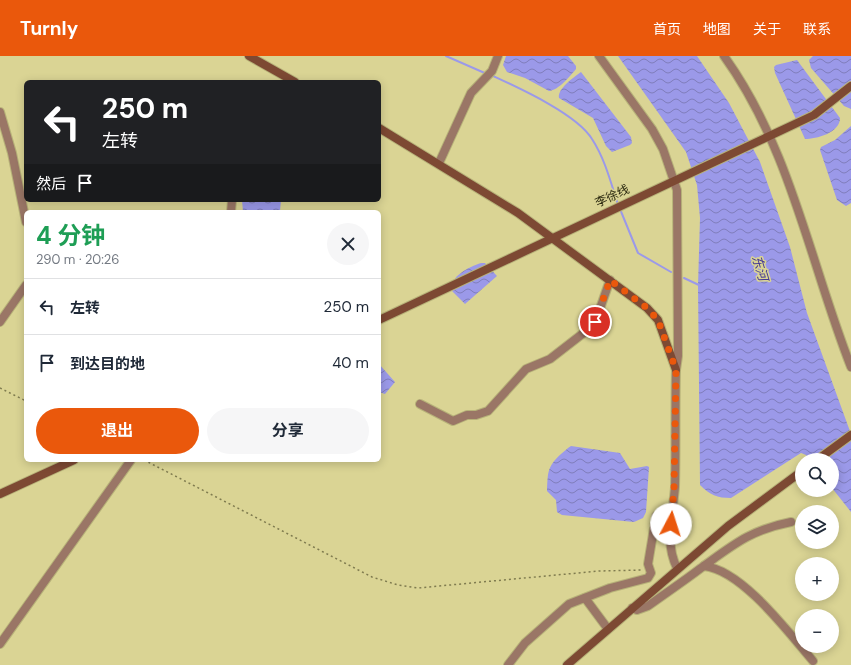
<!DOCTYPE html>
<html lang="zh">
<meta charset="utf-8">
<style>
:root{--surface:#fff;--page:#f6f6f7;--text:#1f2937;--muted:#747a83;--line:#e0e1e3;--accent:#ea580c}
body{margin:0;font-family:"DM Sans","Noto Sans SC",sans-serif;background:var(--page);color:var(--text);height:100vh;display:flex;flex-direction:column;font-size:15px;white-space:nowrap}
*{box-sizing:border-box;margin:0}
p{font-size:13px;color:var(--muted)}
.icon{flex:none;width:22px;height:22px;fill:none;stroke:currentColor;stroke-width:2;stroke-linecap:round;stroke-linejoin:round}
.map{position:relative;flex:1;overflow:hidden}
.details{position:absolute;left:24px;top:154px;width:357px;height:252px;display:flex;flex-direction:column;background:var(--surface);border-radius:6px;box-shadow:0 2px 10px #0003}
.details>*{flex:none}
.guide{position:absolute;left:24px;top:24px;width:357px;height:122px;border-radius:6px;box-shadow:0 2px 10px #0003;background:#202124;color:#fff;overflow:hidden}
.buttons{position:absolute;left:795px;top:397px;display:grid;gap:8px}
.buttons a{display:grid;place-items:center;width:44px;height:44px;border-radius:50%;background:var(--surface);box-shadow:0 2px 10px #0003;font-size:20px}
.pin{position:absolute;display:grid;place-items:center;width:34px;height:34px;color:#fff;margin:-17px;border:2px solid #fff;border-radius:50%;box-shadow:0 1px 4px #0007}
.me{position:absolute;width:44px;margin:-22px;rotate:5deg;stroke-linejoin:round;filter:drop-shadow(0 0 3px #0008)}
.turn{display:flex;align-items:center;gap:14px;height:84px;padding:0 12px;font-size:18px}
.turn .icon{width:52px;height:52px;stroke-width:2.5}
.turn b{display:block;font-size:28px;line-height:34px}
.then{display:flex;align-items:center;height:38px;padding:0 12px;background:#0003;gap:8px;font-size:15px}
.round{display:grid;place-items:center;flex:none;width:42px;height:42px;border-radius:21px;background:var(--page)}
.overview{display:flex;align-items:center;justify-content:space-between;height:68px;padding:0 12px}
h1{font-size:24px;font-weight:700;line-height:30px;color:#1e9e55}
.cta{display:flex;gap:8px;margin-top:auto;padding:8px 12px}
.cta a{flex:1;height:46px;border-radius:24px;background:var(--accent);color:#fff;font-size:16px;font-weight:700;line-height:46px;text-align:center}
.cta a+a{background:var(--page);color:var(--text)}
ul{padding:0;list-style:none}
li{display:flex;align-items:center;gap:12px;height:56px;padding:0 12px;border-top:1px solid var(--line)}
li div{flex:1}
li b{display:block;font-size:15px}
li em{font-style:normal}
header{display:flex;align-items:center;gap:24px;box-sizing:border-box;height:56px;padding:0 20px;background:var(--accent);color:#fff}
header strong{font-size:19px}
nav{display:flex;gap:22px;margin-inline-start:auto;font-size:14px}
.map>svg:first-child{display:block}
.water{fill:url(#water-waves)}
.lines{fill:none;stroke-linecap:round;stroke-linejoin:round}
.stream{stroke:#9b99e9;stroke-width:2}
.street-casing{stroke:#b7b279;stroke-width:10}
.secondary-casing{stroke:#b7b279;stroke-width:10}
.path{stroke:#7f7b4f;stroke-width:1.5;stroke-dasharray:2 3;stroke-linecap:butt}
.street{stroke:#9a7666;stroke-width:8}
.secondary{stroke:#7d4933;stroke-width:8}
.route{stroke:#ea580c;stroke-width:7;stroke-dasharray:0 12.6}
.labels{text-anchor:middle;dominant-baseline:central;stroke-width:3;stroke-linejoin:round;paint-order:stroke}
.street-label{font-size:12px;fill:#2b290f;stroke:#dad494}
.water-label{font-size:13px;font-style:italic;fill:#443894;stroke:#dad494}
</style>
<header>
<strong>Turnly</strong>
<nav><a>首页</a><a>地图</a><a>关于</a><a>联系</a></nav>
</header>
<div class="map">
<svg width="851" height="609" viewBox="0 0 851 609">
<defs>
<pattern id="water-waves" width="16" height="10" patternUnits="userSpaceOnUse"><rect width="16" height="10" fill="#9b99e9"/><path d="M0 5q4-4 8 0t8 0" fill="none" stroke="#7f7dbb"/></pattern>
</defs>
<rect width="100%" height="100%" fill="#dad494"/>
<!-- water -->
<g class="water">
<path d="M506,0H568L576,10V13C570,20 559,34 549,35L525,22L507,16L503,9Z"/>
<path d="M618,0H697L729,47L760,106L790,191L807,257L851,378V456L832,432V404H810L806,399L801,397L731,442C717,442 710,439 700,429L698,230L700,162L697,129L686,96Z"/>
<path d="M813,0H851V53L844,50L811,12L809,4Z"/>
<path d="M797,4L840,62C840,77 816,83 805,83L775,17L774,11L776,9Z"/>
<path d="M581,16L631,81L632,87L630,89L612,96L606,90L593,62L559,42C557,33 574,21 581,16Z"/>
<path d="M851,70V147L846,150L837,144L820,94L821,91L835,84Z"/>
<path d="M242,144H281L280,155L243,156Z"/>
<path d="M481,207H485L497,220L465,248L452,235C449,220 469,211 481,207Z"/>
<path d="M379,308L395,326L385,338L379,336Z"/>
<path d="M571,390L620,397L630,413L647,410L649,411L646,456L643,462L634,466L562,459L557,456L556,444L547,435C548,416 547,411 561,398C565,395 567,392 571,390Z"/>
</g>
<g class="lines">
<!-- stream -->
<g class="stream">
<path d="M446,0L487,18"/>
<path d="M491,19C519,32 577,58 592,83C605,103 611,127 618,149"/>
<path d="M620,153L638,197L671,216"/>
<path d="M684,222L701,230"/>
</g>
<defs>
<g id="street">
<path d="M599,0L652,73L663,93L677,134L678,300L676,314C675,353 676,392 675,431C673,458 664,486 677,512"/>
<path d="M724,0C791,93 810,207 851,311"/>
<path d="M0,56L12,97L26,166"/>
<path d="M439,107L471,37L492,15L498,0"/>
<path d="M231,156L232,144"/>
<path d="M0,266L26,229"/>
<path d="M420,348L453,365L467,359H476L488,355L526,313L550,303L590,272L596,264L610,224"/>
<path d="M704,510C742,514 789,577 813,605"/>
<path d="M585,542L608,573"/>
<path d="M632,552L637,554L648,550C666,537 684,525 701,512C733,489 750,474 791,466"/>
<path d="M0,588L131,404"/>
<path d="M508,609L525,587L569,548L610,532L648,522L651,517L648,508L656,460"/>
</g>
<g id="secondary">
<path d="M249,0L295,26"/>
<path d="M379,72L518,157L647,252L658,264L676,314"/>
<path d="M379,264L814,59L851,30"/>
<path d="M817,404L851,379"/>
<path d="M0,438L74,404"/>
<path d="M567,609L728,470L802,415"/>
</g>
</defs>
<!-- street casing -->
<use href="#street" class="street-casing"/>
<!-- secondary casing -->
<use href="#secondary" class="secondary-casing"/>
<!-- path -->
<g class="path">
<path d="M0,332L26,345"/>
<path d="M144,404L372,521L398,529L418,532L599,515L643,514"/>
</g>
<!-- street -->
<use href="#street" class="street"/>
<!-- secondary -->
<use href="#secondary" class="secondary"/>
</g>
<g class="lines">
<!-- route -->
<path class="route" d="M595,266L610,224L647,252L658,264L676,314L674,432L671,468"/>
</g>
<g class="labels">
<!-- street labels -->
<g class="street-label">
<text transform="translate(612 140) rotate(-25)">李徐线</text>
</g>
<!-- water labels -->
<g class="water-label">
<text transform="translate(760 212) rotate(73)">东河</text>
</g>
</g>
</svg>
<div class="buttons">
<a><svg class="icon" aria-label="search" viewBox="0 0 24 24"><circle cx="10" cy="10" r="6"/><path d="M15 15l6 6"/></svg></a>
<a><svg class="icon" aria-label="layers" viewBox="0 0 24 24"><path d="M12 4l9 5-9 5-9-5zM3 14l9 5 9-5"/></svg></a>
<a>+</a>
<a>−</a>
</div>
<div class="pin" style="left:595px;top:266px;background:#d93025"><svg class="icon" aria-label="arrive" viewBox="0 0 24 24"><path d="M6 21V4h12l-3 4 3 4H6"/></svg></div>
<svg class="me" style="left:671px;top:468px" viewBox="-20 -20 40 40"><circle r="19" fill="#fff"/><path d="M0-13L10 11 0 6-10 11z" fill="#ea580c"/></svg>
<div class="guide">
<div class="turn"><svg class="icon" aria-label="left" viewBox="0 0 24 24"><path d="M17 20v-9H6M10 6l-5 5 5 5"/></svg><div><b>250 m</b>左转</div></div>
<div class="then">然后<svg class="icon" aria-label="arrive" viewBox="0 0 24 24"><path d="M6 21V4h12l-3 4 3 4H6"/></svg></div>
</div>
<section class="details">
<div class="overview"><div><h1>4 分钟</h1><p>290 m · 20:26</p></div><a class="round"><svg class="icon" aria-label="close" viewBox="0 0 24 24"><path d="M6 6l12 12M18 6L6 18"/></svg></a></div>
<ul>
<li><svg class="icon" aria-label="left" viewBox="0 0 24 24"><path d="M17 20v-9H6M10 6l-5 5 5 5"/></svg><div><b>左转</b></div><em>250 m</em></li>
<li><svg class="icon" aria-label="arrive" viewBox="0 0 24 24"><path d="M6 21V4h12l-3 4 3 4H6"/></svg><div><b>到达目的地</b></div><em>40 m</em></li>
</ul>
<div class="cta"><a>退出</a><a>分享</a></div>
</section>
</div>
